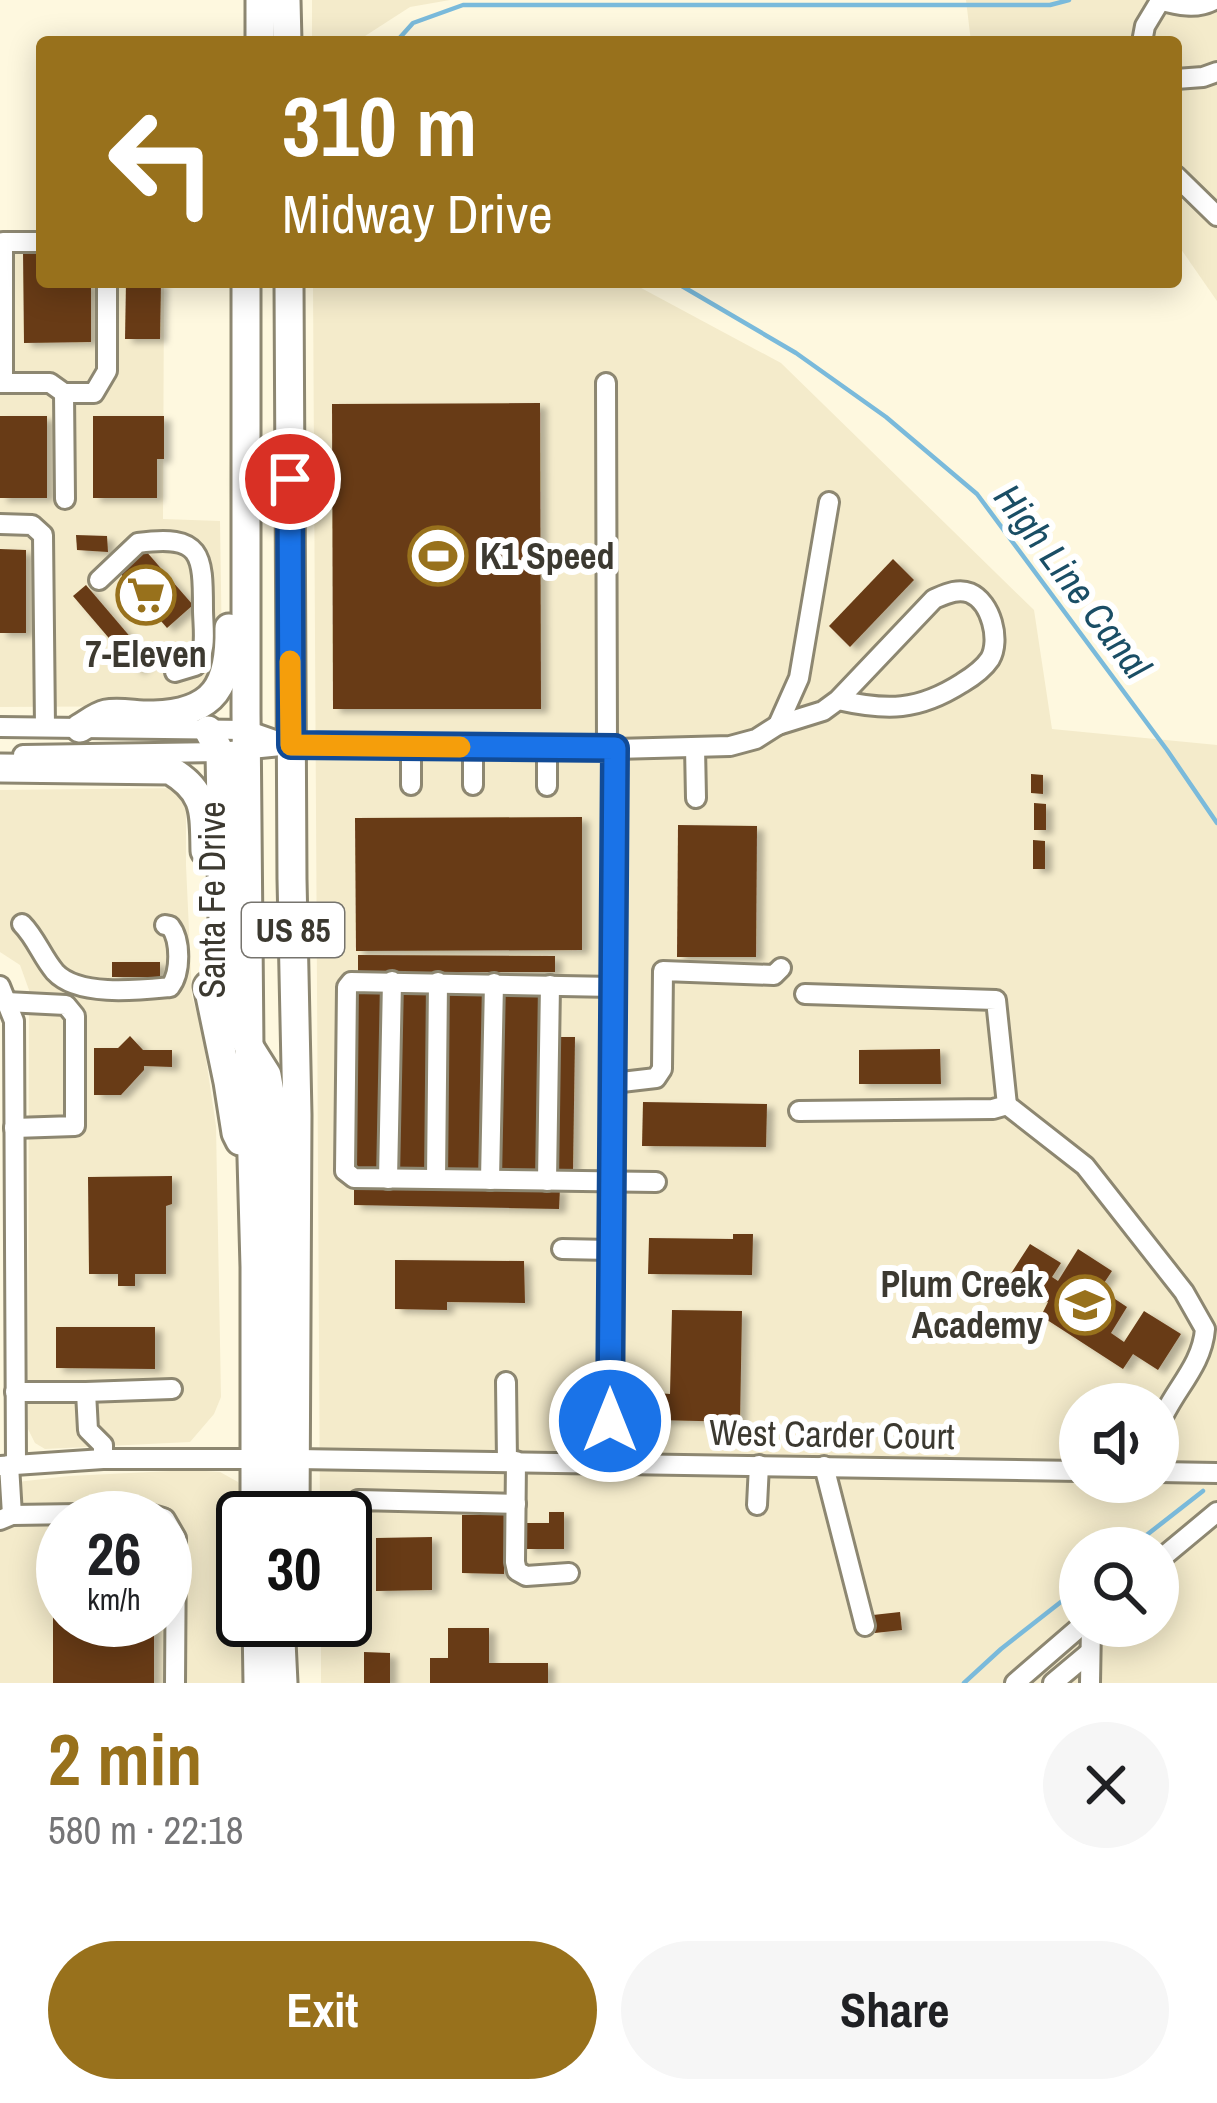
<!DOCTYPE html>
<meta charset="utf-8">
<style>
:root{--surface:#fff;--page:#f6f6f6;--text:#202124;--muted:#757577;--accent:#98711c}
body{margin:0;font-family:"Archivo Narrow",sans-serif;background:var(--page);color:var(--text);height:100vh;display:flex;flex-direction:column;font-size:45px;white-space:nowrap}
*{box-sizing:border-box;margin:0}
p{font-size:39px;color:var(--muted)}
.icon{flex:none;width:66px;height:66px;fill:none;stroke:currentColor;stroke-width:2;stroke-linecap:round;stroke-linejoin:round}
.map{position:relative;height:1683px;overflow:hidden}
.panel{display:flex;flex-direction:column;background:var(--surface);flex:1}
.panel>*{flex:none}
.banner{position:absolute;left:36px;top:36px;width:1146px;height:252px;border-radius:12px;box-shadow:0 6px 30px #0003;background:#98711c;color:#fff;overflow:hidden}
.tools{position:absolute;left:1059px;top:1383px;display:grid;gap:24px}
.tools a{display:grid;place-items:center;width:120px;height:120px;border-radius:50%;background:var(--surface);box-shadow:0 6px 30px #0003;font-size:60px}
.speed{position:absolute;left:36px;top:1491px;display:flex;gap:24px;font-size:60px;font-weight:700;text-align:center}
.speed>*{display:grid;place-content:center;width:156px;height:156px;border-radius:50%;background:var(--surface);box-shadow:0 6px 30px #0003;line-height:1}
.speed small{font-size:30px;font-weight:400}
.speed .limit{border:6px solid #111;border-radius:18px;background:#fff;color:#111}
.pin{position:absolute;display:grid;place-items:center;width:102px;height:102px;color:#fff;margin:-51px;border:6px solid #fff;border-radius:50%;box-shadow:0 3px 12px #0007}
.me{position:absolute;width:132px;margin:-66px;rotate:0deg;stroke-linejoin:round;filter:drop-shadow(0 0 9px #0008)}
.turn{display:flex;align-items:center;gap:42px;height:252px;padding:0 48px;font-size:54px}
.turn .icon{width:156px;height:156px;stroke-width:2.5}
.turn b{display:block;font-size:84px;line-height:102px}
.round{display:grid;place-items:center;flex:none;width:126px;height:126px;border-radius:63px;background:var(--page)}
.head{display:flex;align-items:center;justify-content:space-between;height:204px;padding:0 48px}
h1{font-size:72px;font-weight:700;line-height:90px;color:var(--accent)}
.cta{display:flex;gap:24px;margin-top:auto;padding:24px 48px}
.cta a{flex:1;height:138px;border-radius:72px;background:var(--accent);color:#fff;font-size:48px;font-weight:700;line-height:138px;text-align:center}
.cta a+a{background:var(--page);color:var(--text)}
.map>svg:first-child{display:block}
.built{fill:#f4ebcb;fill-rule:evenodd}
.lines{fill:none;stroke-linecap:round;stroke-linejoin:round}
.stream{stroke:#7abadb;stroke-width:4.5}
.building{fill:#683b16;filter:url(#shadow)}
.minor-casing{stroke:#8d8771;stroke-width:24}
.highway-casing{stroke:#8d8771;stroke-width:33}
.minor{stroke:#fff;stroke-width:18}
.highway{stroke:#fff;stroke-width:27}
.route-casing{stroke:#114b97;stroke-width:30}
.route{stroke:#1a73e8;stroke-width:21}
.slow{stroke:#f59e0b;stroke-width:21}
.labels{text-anchor:middle;dominant-baseline:central;stroke-width:12;stroke-linejoin:round;paint-order:stroke}
.shield{fill:#fff;stroke:#76746e;stroke-width:3}
.shield-label{font-size:33px;font-weight:bold;fill:#3c3930}
.poi-label{font-size:36px;font-weight:bold;fill:#3c3930;stroke:#fff;text-anchor:start}
.street-label{font-size:36px;fill:#3c3930;stroke:#fff}
.water-label{font-size:39px;font-style:italic;fill:#1a4e65;stroke:#fff}
</style>
<div class="map">
<svg width="1217" height="1683" viewBox="0 0 1217 1683">
<defs>
<filter id="shadow"><feDropShadow dx="7" dy="4" stdDeviation="3" flood-color="#0004"/></filter>
</defs>
<rect width="100%" height="100%" fill="#fef8df"/>
<!-- built -->
<g class="built">
<path d="M312,0H450L410,7L365,36V42H312Z"/>
<path d="M966,0H1217V301L1176,242V42H971Z"/>
<path d="M0,235H42V282H164L163,519L220,521L222,654L210,687L180,706L0,707Z"/>
<path d="M313,282H630L781,363L1034,610L1052,729L1217,745V1683H321V1620H345V1518H320ZM1080,1404H1158V1482H1080ZM1080,1548H1158V1626H1080Z"/>
<path d="M186,788V865L192,996L202,1032L216,1126L221,1397L214,1414L190,1442L45,1449L35,1443L28,1429L29,990L20,965L0,952V790Z"/>
<path d="M191,1470L220,1472L238,1482L244,1501L243,1620H248L250,1683H0V1484L69,1476ZM63,1518H165V1620H63Z"/>
</g>
<g class="lines">
<!-- stream -->
<g class="stream">
<path d="M396,42L413,23L463,5H1050L1069,0"/>
<path d="M675,282L796,353L886,417L977,494L1167,750L1217,823"/>
<path d="M1130,1548L1203,1491"/>
<path d="M964,1683L1001,1649L1080,1587"/>
</g>
</g>
<!-- building -->
<g class="building">
<path d="M23,251H42V282H91V342L24,343Z"/>
<path d="M126,282H161L160,339H125Z"/>
<path d="M540,403L541,709H333L332,404Z"/>
<rect x="0" y="416" width="47" height="82"/>
<path d="M93,416H164V459H157V498H93Z"/>
<path d="M76,535L107,536L108,552L77,550Z"/>
<path d="M0,549L26,550V633H0Z"/>
<path d="M145,550L193,605L167,628L119,572Z"/>
<path d="M893,559L914,580L850,647L829,626Z"/>
<path d="M86,585L150,660L137,671L73,596Z"/>
<path d="M1031,774L1043,775V794L1031,793Z"/>
<path d="M1034,803L1046,804V830H1034Z"/>
<path d="M582,817V950L356,951L355,818Z"/>
<path d="M678,825L757,826L756,957H677Z"/>
<path d="M1033,840L1045,841V869H1033Z"/>
<path d="M358,955L555,956V972H358Z"/>
<rect x="112" y="962" width="48" height="15"/>
<path d="M355,990H381L380,1167H353Z"/>
<path d="M399,992L429,993L426,1169L396,1168Z"/>
<path d="M445,993L483,994L480,1168H442Z"/>
<path d="M500,994L539,995L537,1169H498Z"/>
<path d="M130,1036L143,1050H172V1067L144,1066V1070L121,1095H94V1048H118Z"/>
<path d="M555,1037H575L573,1169H553Z"/>
<path d="M940,1049L941,1084H859V1050Z"/>
<path d="M643,1102L767,1104L766,1147L642,1146Z"/>
<path d="M172,1176V1204L166,1206V1274H135V1286H118V1274H89L88,1177Z"/>
<path d="M354,1187L560,1188L559,1209L354,1205Z"/>
<path d="M733,1234H753L752,1275L648,1274L649,1238L733,1239Z"/>
<path d="M1030,1244L1061,1263L1052,1277L1058,1281L1078,1249L1112,1271L1100,1289L1127,1307L1111,1333L1124,1342L1144,1311L1181,1334L1158,1370L1133,1354L1123,1369L1041,1316L1048,1302L1008,1278Z"/>
<path d="M395,1260L524,1261L525,1303L447,1302V1310L395,1309Z"/>
<path d="M672,1310L742,1311L740,1422L657,1420V1393L670,1394Z"/>
<path d="M56,1327H155V1369L56,1368Z"/>
<path d="M549,1512H564V1549H526V1523H549Z"/>
<path d="M462,1515H504V1574L462,1573Z"/>
<path d="M53,1536H63V1620H154V1683H53Z"/>
<path d="M432,1537V1590L376,1591V1538Z"/>
<path d="M900,1612L902,1630L875,1633L873,1615Z"/>
<path d="M448,1628H489V1663H548V1683H430V1658H448Z"/>
<path d="M364,1652L390,1653V1683H364Z"/>
</g>
<g class="lines">
<defs>
<g id="minor">
<path d="M1159,0C1177,5 1197,10 1214,0"/>
<path d="M1142,42L1145,26L1160,1"/>
<path d="M1176,79L1203,77L1217,72"/>
<path d="M1176,176L1217,216"/>
<path d="M0,383H50L64,393H94L107,371V282"/>
<path d="M3,383V242H42"/>
<path d="M606,383L607,748"/>
<path d="M64,393L65,499"/>
<path d="M0,524L32,525L43,535L45,727"/>
<path d="M99,580L138,543C202,534 203,554 203,609C203,629 208,650 195,666L175,672"/>
<path d="M778,725L799,678L829,502"/>
<path d="M0,727L246,730L286,744"/>
<path d="M411,747V785"/>
<path d="M473,747V785"/>
<path d="M695,747L696,798"/>
<path d="M547,748V786"/>
<path d="M23,755L220,752L291,745L615,749L730,746L756,739L778,725L823,711L838,700L934,599C946,594 958,588 970,593C991,602 1001,640 990,659C984,668 972,677 962,683C918,711 887,711 838,700"/>
<path d="M22,924C36,938 42,957 55,972C78,997 139,990 170,987C181,973 181,940 170,926L165,925"/>
<path d="M0,986L14,1021L16,1464"/>
<path d="M614,987L351,982L347,987L345,1171L354,1178L656,1182"/>
<path d="M6,1002L66,1005L75,1016V1126L14,1128"/>
<path d="M613,1083L656,1078L662,1069L663,971L774,975L781,968"/>
<path d="M1007,1105L1085,1166L1184,1292L1205,1329C1202,1368 1171,1392 1158,1428"/>
<path d="M799,1111L993,1109L1007,1105L996,1000L805,994"/>
<path d="M388,1179L392,981"/>
<path d="M436,1179L438,982"/>
<path d="M490,1180L494,983"/>
<path d="M547,1181L550,985"/>
<path d="M562,1249L611,1250"/>
<path d="M506,1382L507,1461"/>
<path d="M15,1392H86L88,1430L103,1445V1459"/>
<path d="M86,1392L172,1389"/>
<path d="M296,1459L1080,1471"/>
<path d="M516,1461L515,1562L517,1571L526,1576L569,1573"/>
<path d="M610,1463L615,749"/>
<path d="M9,1465L12,1515"/>
<path d="M0,1466L103,1459H255"/>
<path d="M824,1466L865,1626"/>
<path d="M1158,1472L1217,1473"/>
<path d="M757,1505L759,1465"/>
<path d="M165,1519L176,1538L175,1683"/>
<path d="M0,1520L12,1515L146,1513L163,1518"/>
<path d="M1158,1561L1217,1512"/>
<path d="M358,1584V1500L516,1504"/>
<path d="M1015,1683L1081,1626"/>
<path d="M1053,1683L1090,1652"/>
<path d="M1090,1683L1091,1626"/>
</g>
<g id="highway">
<path d="M260,0V42"/>
<path d="M286,0L287,42"/>
<path d="M246,282V713L249,1049L255,1267V1518"/>
<path d="M289,282L292,879L297,1115L295,1518"/>
<path d="M80,728C87,724 97,716 106,714C120,711 139,716 154,715C215,713 230,685 229,628"/>
<path d="M208,730L220,752L224,976L229,1002L240,1032L267,1075L273,1109L277,1502"/>
<path d="M0,768L170,770C207,792 204,812 205,851"/>
<path d="M208,986L228,1082L236,1133L240,1141"/>
<path d="M257,1620L258,1683"/>
<path d="M280,1620L283,1683"/>
</g>
</defs>
<!-- minor casing -->
<use href="#minor" class="minor-casing"/>
<!-- highway casing -->
<use href="#highway" class="highway-casing"/>
<!-- minor -->
<use href="#minor" class="minor"/>
<!-- highway -->
<use href="#highway" class="highway"/>
</g>
<g class="lines">
<defs>
<path id="route" d="M290,479L291,745L615,748L610,1421"/>
</defs>
<!-- route casing -->
<use href="#route" class="route-casing"/>
<!-- route -->
<use href="#route" class="route"/>
<!-- slow -->
<path class="slow" d="M290,661L291,745L460,747"/>
</g>
<!-- icons -->
<defs>
<symbol id="stadium-ring" viewBox="-11 -11 22 22"><circle r="9.5" fill="#fff" stroke="#98711c" stroke-width="1.5"/><path d="M0-5a6.5 5 0 1 0 0 10a6.5 5 0 1 0 0-10ZM-3.5-1.8h7v3.6h-7Z" fill="#98711c"/></symbol>
<symbol id="supermarket-ring" viewBox="-11 -11 22 22"><circle r="9.5" fill="#fff" stroke="#98711c" stroke-width="1.5"/><path d="M-6-5.5h2.5l.6 2H6L4.5 2H-2.5L-4.4-4H-6ZM-1.5 3.2a1.3 1.3 0 1 0 .1 0ZM3 3.2a1.3 1.3 0 1 0 .1 0Z" fill="#98711c"/></symbol>
<symbol id="school-ring" viewBox="-11 -11 22 22"><circle r="9.5" fill="#fff" stroke="#98711c" stroke-width="1.5"/><path d="M0-5L7-2L0 1L-7-2ZM-4 1L0 2.5L4 1V4Q0 6-4 4Z" fill="#98711c"/></symbol>
</defs>
<g fill-rule="evenodd">
<use href="#stadium-ring" x="405" y="523" width="66" height="66"/>
<use href="#supermarket-ring" x="113" y="562" width="66" height="66"/>
<use href="#school-ring" x="1052" y="1272" width="66" height="66"/>
</g>
<g class="labels">
<!-- shield labels -->
<rect class="shield" x="242" y="903" width="102" height="54" rx="9"/>
<g class="shield-label">
<text x="293" y="930">US 85</text>
</g>
<!-- poi labels -->
<g class="poi-label">
<text x="480" y="556">K1 Speed</text>
<text x="146" y="654" text-anchor="middle">7-Eleven</text>
<text x="1043" y="1284" text-anchor="end">Plum Creek<tspan x="1043" dy="41">Academy</tspan></text>
</g>
<!-- street labels -->
<g class="street-label">
<text transform="translate(212 900) rotate(-90)">Santa Fe Drive</text>
<text transform="translate(832 1434) rotate(1)">West Carder Court</text>
</g>
<!-- water labels -->
<g class="water-label">
<text transform="translate(1073 581) rotate(53)">High Line Canal</text>
</g>
</g>
</svg>
<div class="tools">
<a><svg class="icon" aria-label="sound" viewBox="0 0 24 24"><path d="M4 9h4l5-4v14l-5-4H4zM17 9q2 3 0 6"/></svg></a>
<a><svg class="icon" aria-label="search" viewBox="0 0 24 24"><circle cx="10" cy="10" r="6"/><path d="M15 15l6 6"/></svg></a>
</div>
<div class="speed"><div>26<small>km/h</small></div><div class="limit">30</div></div>
<div class="pin" style="left:290px;top:479px;background:#d93025"><svg class="icon" aria-label="arrive" viewBox="0 0 24 24"><path d="M6 21V4h12l-3 4 3 4H6"/></svg></div>
<svg class="me" style="left:610px;top:1421px" viewBox="-20 -20 40 40"><circle r="17" fill="#1a73e8" stroke="#fff" stroke-width="3"/><path d="M0-11L8 9 0 5-8 9z" fill="#fff"/></svg>
<div class="banner">
<div class="turn"><svg class="icon" aria-label="left" viewBox="0 0 24 24"><path d="M17 20v-9H6M10 6l-5 5 5 5"/></svg><div><b>310 m</b>Midway Drive</div></div>
</div>
</div>
<section class="panel">
<div class="head"><div><h1>2 min</h1><p>580 m · 22:18</p></div><a class="round"><svg class="icon" aria-label="close" viewBox="0 0 24 24"><path d="M6 6l12 12M18 6L6 18"/></svg></a></div>
<div class="cta"><a>Exit</a><a>Share</a></div>
</section>
